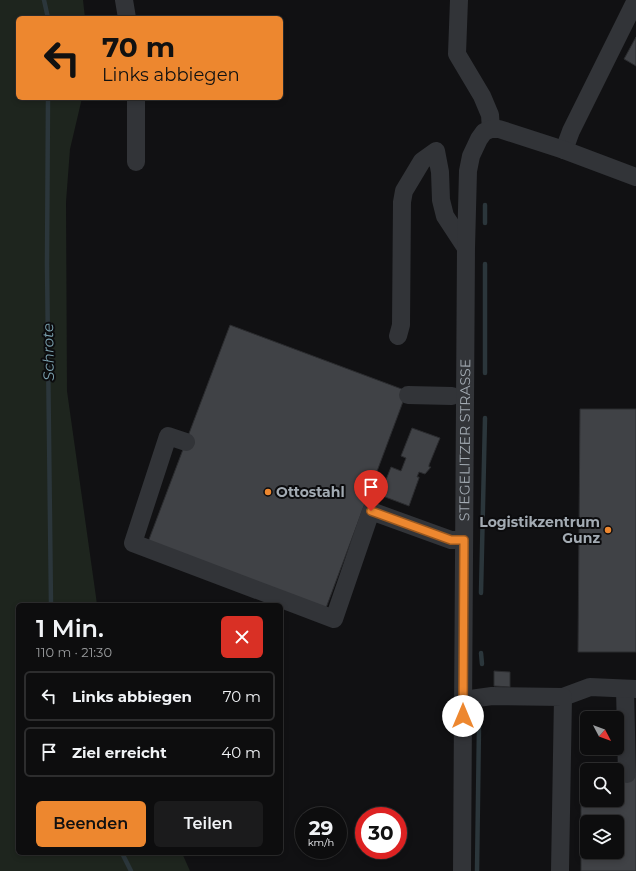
<!DOCTYPE html>
<html lang="de">
<meta charset="utf-8">
<style>
:root{--surface:#0d0d0e;--page:#1b1b1c;--text:#f1f3f6;--muted:#9a9c9e;--line:#2d2d2e;--accent:#ed872f}
body{margin:0;font-family:Montserrat,sans-serif;background:var(--page);color:var(--text);height:100vh;display:flex;flex-direction:column;font-size:15px;white-space:nowrap}
*{box-sizing:border-box;margin:0}
p{font-size:13px;color:var(--muted)}
.icon{flex:none;width:22px;height:22px;fill:none;stroke:currentColor;stroke-width:2;stroke-linecap:round;stroke-linejoin:round}
.map{position:relative;flex:1;overflow:hidden}
.panel{position:absolute;left:16px;top:603px;width:267px;height:252px;display:flex;flex-direction:column;background:var(--surface);border-radius:6px;box-shadow:0 2px 6px #0003,0 0 0 1px var(--line)}
.panel>*{flex:none}
.top-card{position:absolute;left:16px;top:16px;width:267px;height:84px;border-radius:6px;box-shadow:0 2px 6px #0003,0 0 0 1px var(--line);background:#ed872f;color:#111;overflow:hidden}
.needle{width:26px;rotate:131deg}
.buttons{position:absolute;left:580px;top:711px;display:grid;gap:8px}
.buttons a{display:grid;place-items:center;width:44px;height:44px;border-radius:6px;background:var(--surface);box-shadow:0 2px 6px #0003,0 0 0 1px var(--line);font-size:20px}
.speed{position:absolute;left:295px;top:807px;display:flex;gap:8px;font-size:20px;font-weight:700;text-align:center}
.speed>*{display:grid;place-content:center;width:52px;height:52px;border-radius:50%;background:var(--surface);box-shadow:0 2px 6px #0003,0 0 0 1px var(--line);line-height:1}
.speed small{font-size:10px;font-weight:400}
.speed .limit{border:6px solid #d22;background:#fff;color:#111}
.pin{position:absolute;display:grid;place-items:center;width:34px;height:34px;color:#fff;margin:-41px -17px;border-radius:50% 50% 50% 0;rotate:-45deg;box-shadow:0 0 4px #0007}
.pin .icon{rotate:45deg}
.me{position:absolute;width:44px;margin:-22px;rotate:0deg;stroke-linejoin:round;filter:drop-shadow(0 0 3px #0008)}
.turn{display:flex;align-items:center;gap:14px;height:84px;padding:0 20px;font-size:18px}
.turn .icon{width:52px;height:52px;stroke-width:2.5}
.turn b{display:block;font-size:28px;line-height:34px}
.round{display:grid;place-items:center;flex:none;width:42px;height:42px;border-radius:6px;background:var(--page)}
.head{display:flex;align-items:center;justify-content:space-between;height:68px;padding:0 20px}
h1{font-size:24px;font-weight:600;line-height:30px}
.primary-button{display:flex;gap:8px;margin-top:auto;padding:8px 20px}
.primary-button a{flex:1;height:46px;border-radius:6px;background:var(--accent);color:#111;font-size:16px;font-weight:600;line-height:46px;text-align:center}
.primary-button a+a{background:var(--page);color:var(--text)}
ul{padding:0;list-style:none}
li{display:flex;align-items:center;gap:12px;height:50px;margin:0 8px 6px;padding:0 12px;border:2px solid var(--line);border-radius:6px}
li div{flex:1}
li b{display:block;font-size:15px}
li em{font-style:normal}
.map>svg:first-child{display:block}
.green{fill:#1e251e}
.lines{fill:none;stroke-linecap:round;stroke-linejoin:round}
.stream{stroke:#2b363b;stroke-width:4.5}
.building{fill:#404246;stroke:#2b2c2f;fill-rule:evenodd}
.minor{stroke:#323438;stroke-width:18}
.route-casing{stroke:#9a581f;stroke-width:10}
.route{stroke:#ed872f;stroke-width:7}
.poi-dot{fill:#ed872f;stroke:#0c0c0e;stroke-width:1.5}
.labels{text-anchor:middle;dominant-baseline:central;stroke-width:4;stroke-linejoin:round;paint-order:stroke}
.street-label{font-size:14px;fill:#a3abb3;stroke:#0c0c0e}
.poi-label{font-size:14px;font-weight:bold;fill:#a3abb3;stroke:#0c0c0e;text-anchor:start}
.water-label{font-size:15px;font-style:italic;fill:#7aa0ae;stroke:#0c0c0e}
</style>
<div class="map">
<svg width="636" height="871" viewBox="0 0 636 871">
<rect width="100%" height="100%" fill="#111113"/>
<!-- green -->
<path class="green" d="M0,0H83L85,18H18V98H82L70,149L66,202L67,391L96,597L97,605H18V853H182L190,871H0Z"/>
<g class="lines">
<!-- stream -->
<g class="stream">
<path d="M44,0L48,18"/>
<path d="M48,98L47,264L51,605"/>
<path d="M485,223V205"/>
<path d="M485,373V264"/>
<path d="M481,593L485,418"/>
<path d="M481,653L482,664"/>
<path d="M122,853L131,871"/>
<path d="M477,871L479,726"/>
</g>
</g>
<!-- building -->
<g class="building">
<path d="M636,37V66L624,59Z"/>
<path d="M230,325L407,391L326,608L148,542Z"/>
<path d="M580,409H636V652H578Z"/>
<path d="M412,428L440,438L429,465V467H431L425,474L419,472L417,477H419V478L409,506L380,495L391,467L401,471L406,458L401,456Z"/>
<path d="M494,671L510,672V687L494,686Z"/>
<path d="M581,774H587V800H617V774H636V871H581ZM587,822H617V852H587Z"/>
</g>
<g class="lines">
<!-- minor -->
<g class="minor">
<path d="M124,0L127,18"/>
<path d="M459,0L457,54L482,96L490,115L491,129"/>
<path d="M564,150L571,131L636,0"/>
<path d="M136,162V98"/>
<path d="M398,336L401,325L402,202L404,191L422,161L436,151L440,172L441,200L445,216L466,248"/>
<path d="M408,395L452,396"/>
<path d="M186,442L168,436L133,543L334,619L371,511L451,540H464"/>
<path d="M625,689L627,774"/>
<path d="M563,697L590,687L636,689"/>
<path d="M463,700L492,696L563,697L560,871"/>
<path id="s1" d="M462,871L466,248L468,171L471,156L479,139L484,132L491,129H499L564,150L636,177"/>
</g>
</g>
<g class="lines">
<defs>
<path id="route" d="M371,511L451,540H464L463,716"/>
</defs>
<!-- route casing -->
<use href="#route" class="route-casing"/>
<!-- route -->
<use href="#route" class="route"/>
</g>
<!-- markers -->
<g class="poi-dot">
<circle cx="268" cy="492" r="4"/>
<circle cx="608" cy="530" r="4"/>
</g>
<g class="labels">
<!-- street labels -->
<g class="street-label">
<text stroke="none"><textPath href="#s1" startOffset="431">STEGELITZER STRASSE</textPath></text>
</g>
<!-- poi labels -->
<g class="poi-label">
<text x="276" y="492">Ottostahl</text>
<text x="600" y="522" text-anchor="end">Logistikzentrum<tspan x="600" dy="16">Gunz</tspan></text>
</g>
<!-- water labels -->
<g class="water-label">
<text transform="translate(48 352) rotate(-91)">Schrote</text>
</g>
</g>
</svg>
<div class="buttons">
<a><svg class="needle" viewBox="-14 -14 28 28"><path d="M0-13l5 13h-10z" fill="#e53935"/><path d="M0 13l5-13h-10z" fill="#9a9c9e"/></svg></a>
<a><svg class="icon" aria-label="search" viewBox="0 0 24 24"><circle cx="10" cy="10" r="6"/><path d="M15 15l6 6"/></svg></a>
<a><svg class="icon" aria-label="layers" viewBox="0 0 24 24"><path d="M12 4l9 5-9 5-9-5zM3 14l9 5 9-5"/></svg></a>
</div>
<div class="speed"><div>29<small>km/h</small></div><div class="limit">30</div></div>
<div class="pin" style="left:371px;top:511px;background:#d93025"><svg class="icon" aria-label="arrive" viewBox="0 0 24 24"><path d="M6 21V4h12l-3 4 3 4H6"/></svg></div>
<svg class="me" style="left:463px;top:716px" viewBox="-20 -20 40 40"><circle r="19" fill="#fff"/><path d="M0-13L10 11 0 6-10 11z" fill="#ed872f"/></svg>
<div class="top-card">
<div class="turn"><svg class="icon" aria-label="left" viewBox="0 0 24 24"><path d="M17 20v-9H6M10 6l-5 5 5 5"/></svg><div><b>70 m</b>Links abbiegen</div></div>
</div>
<section class="panel">
<div class="head"><div><h1>1 Min.</h1><p>110 m · 21:30</p></div><a class="round" style="background:#d93025;color:#fff"><svg class="icon" aria-label="close" viewBox="0 0 24 24"><path d="M6 6l12 12M18 6L6 18"/></svg></a></div>
<ul>
<li><svg class="icon" aria-label="left" viewBox="0 0 24 24"><path d="M17 20v-9H6M10 6l-5 5 5 5"/></svg><div><b>Links abbiegen</b></div><em>70 m</em></li>
<li><svg class="icon" aria-label="arrive" viewBox="0 0 24 24"><path d="M6 21V4h12l-3 4 3 4H6"/></svg><div><b>Ziel erreicht</b></div><em>40 m</em></li>
</ul>
<div class="primary-button"><a>Beenden</a><a>Teilen</a></div>
</section>
</div>
